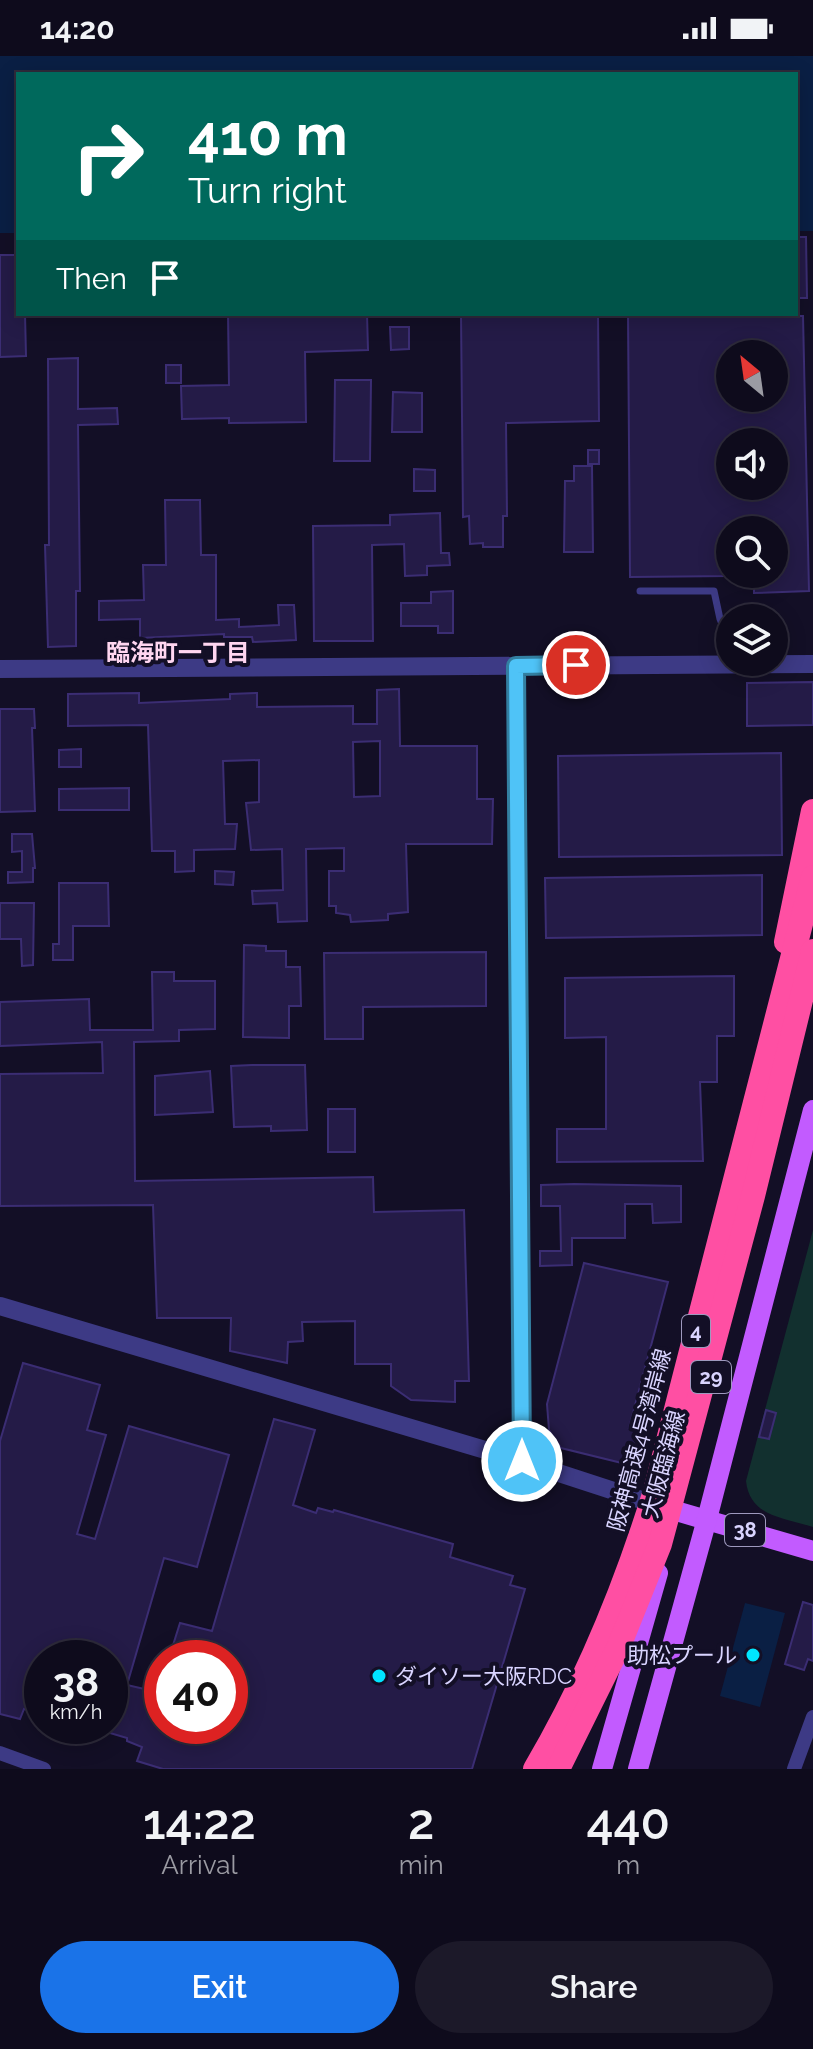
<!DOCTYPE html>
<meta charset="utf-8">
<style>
:root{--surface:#0e0b1c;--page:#1c1929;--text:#f1f3f6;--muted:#9b9ba3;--line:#2e2b3b;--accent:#1a73e8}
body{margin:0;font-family:Raleway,"Noto Sans JP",sans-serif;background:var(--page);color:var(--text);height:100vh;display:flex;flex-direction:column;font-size:30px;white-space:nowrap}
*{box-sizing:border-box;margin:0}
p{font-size:26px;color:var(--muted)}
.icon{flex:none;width:44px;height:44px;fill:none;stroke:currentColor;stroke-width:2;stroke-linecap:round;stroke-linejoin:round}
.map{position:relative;height:1713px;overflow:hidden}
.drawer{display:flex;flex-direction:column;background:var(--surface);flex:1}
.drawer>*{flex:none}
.guide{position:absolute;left:16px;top:16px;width:782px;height:244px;border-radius:0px;box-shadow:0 4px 20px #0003,0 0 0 2px var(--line);background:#00695c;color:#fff;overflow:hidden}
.needle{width:52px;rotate:331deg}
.tools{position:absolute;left:716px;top:284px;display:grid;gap:16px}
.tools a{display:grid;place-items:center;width:72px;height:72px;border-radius:50%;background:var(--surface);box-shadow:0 4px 20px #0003,0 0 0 2px var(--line);font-size:40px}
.speed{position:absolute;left:24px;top:1584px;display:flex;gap:16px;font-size:40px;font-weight:700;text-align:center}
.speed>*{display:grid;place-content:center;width:104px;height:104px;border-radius:50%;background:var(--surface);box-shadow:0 4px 20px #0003,0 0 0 2px var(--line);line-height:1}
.speed small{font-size:20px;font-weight:400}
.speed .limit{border:12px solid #d22;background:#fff;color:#111}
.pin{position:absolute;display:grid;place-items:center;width:68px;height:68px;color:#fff;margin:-34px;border:4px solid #fff;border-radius:50%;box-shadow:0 2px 8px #0007}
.me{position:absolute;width:88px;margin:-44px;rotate:0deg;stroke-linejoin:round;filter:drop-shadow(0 0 6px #0008)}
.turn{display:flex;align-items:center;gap:28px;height:168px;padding:0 40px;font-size:36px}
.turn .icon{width:104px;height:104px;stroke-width:2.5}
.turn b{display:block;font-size:56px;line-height:68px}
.then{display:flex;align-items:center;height:76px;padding:0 40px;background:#0003;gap:16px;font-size:30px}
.eta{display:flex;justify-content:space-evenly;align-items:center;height:136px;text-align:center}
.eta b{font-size:48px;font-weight:600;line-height:56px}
.cta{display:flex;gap:16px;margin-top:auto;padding:16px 40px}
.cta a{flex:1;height:92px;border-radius:48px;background:var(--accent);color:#fff;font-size:32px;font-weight:600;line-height:92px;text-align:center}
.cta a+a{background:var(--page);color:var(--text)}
.status{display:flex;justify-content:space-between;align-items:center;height:56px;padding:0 40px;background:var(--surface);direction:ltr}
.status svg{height:22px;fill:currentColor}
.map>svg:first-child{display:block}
.green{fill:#12302f}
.water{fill:#0a1f44}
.building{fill:#241b47;stroke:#3b2d73;stroke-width:2;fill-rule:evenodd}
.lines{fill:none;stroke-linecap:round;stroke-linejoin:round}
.service{stroke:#3d3a85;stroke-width:7}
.minor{stroke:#3d3a85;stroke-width:14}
.tertiary{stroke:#3d3a85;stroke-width:18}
.primary{stroke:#c25bff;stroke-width:20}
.motorway{stroke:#ff4fa3;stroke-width:24}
.motorway-bridge{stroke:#ff4fa3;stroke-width:24}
.route-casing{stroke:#337fa1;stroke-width:20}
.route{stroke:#4fc3f7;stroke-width:14}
.poi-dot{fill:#00e5ff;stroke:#130f26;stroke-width:3}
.labels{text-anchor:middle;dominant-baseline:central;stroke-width:8;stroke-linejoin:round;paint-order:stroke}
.shield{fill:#130f26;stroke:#9e99be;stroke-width:2}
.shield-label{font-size:20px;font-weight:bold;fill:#d9d4ff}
.street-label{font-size:22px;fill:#d9d4ff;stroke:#130f26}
.poi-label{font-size:22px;fill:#d9d4ff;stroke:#130f26;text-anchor:end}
.neighbourhood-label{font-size:24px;font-weight:bold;fill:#ffd6f0;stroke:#130f26}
</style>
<div class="status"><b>14:20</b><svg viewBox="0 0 49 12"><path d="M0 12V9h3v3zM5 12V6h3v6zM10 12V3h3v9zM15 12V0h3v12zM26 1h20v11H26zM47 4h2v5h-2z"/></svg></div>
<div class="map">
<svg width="813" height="1713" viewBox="0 0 813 1713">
<rect width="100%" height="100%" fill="#130f26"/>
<!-- green -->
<path class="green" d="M813,1174V1471C783,1461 750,1461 746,1425Z"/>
<!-- water -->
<g class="water">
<path d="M0,0H813V175H796V18H18V177H0Z"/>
<path d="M745,1547L785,1557L760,1651L720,1640Z"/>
</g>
<!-- building -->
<g class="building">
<path d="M796,181H806L807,242H796Z"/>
<path d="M0,199H18V258H25L26,300L0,301Z"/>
<path d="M228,258H367L368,294L305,296L306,366L229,367V362L182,363L181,330L229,329Z"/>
<path d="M461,258H598L599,365L506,367L507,460H503V491H483V487L470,488L469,460L463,461Z"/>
<path d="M628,258L803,260L809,535L754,537V518H774V474H730V520L630,521ZM730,298H774V342H730ZM730,386H774V430H730Z"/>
<path d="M390,271H409V293L391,294Z"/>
<path d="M78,302V353L117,352L118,368L78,369L80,535H76V590L48,591L45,489H49L48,303Z"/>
<rect x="166" y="309" width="15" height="18"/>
<path d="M335,324H371L370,405H334Z"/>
<path d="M393,336L422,337V376H392Z"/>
<rect x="588" y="394" width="11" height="14"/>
<path d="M574,410H592L593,496H564L565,425H574Z"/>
<path d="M414,413L435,414V435H414Z"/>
<path d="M165,444H200L201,499H216V564L239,563V571L279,569L278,549H294L296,584L253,586L252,581H224V578L140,582V563L99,564V545L144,544L143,509H166Z"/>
<path d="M440,457L441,497H449L450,509L427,510V519L405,520L404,488L372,489L373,585H314L313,470L390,469V459Z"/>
<path d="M453,535V577H438V570H401V547H431V536Z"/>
<path d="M813,626V669L747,670V627Z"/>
<path d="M399,633L400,690H477V743H493L492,788H406L408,856L388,858V864L351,866L350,859L336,857V850H329V815H344V792L306,793L307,865L278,866L277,847L253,848L252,835L283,834L282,793L251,794L246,747L259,746V704L223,705L225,768H237L235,793L194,794V815L175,816V795H152L148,669L68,670V638L139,637V647L230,643V638L257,637V651L353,650V668H377V634ZM380,685V740L354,741L353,686Z"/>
<path d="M0,653H34L35,672H32L35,755L0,756Z"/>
<path d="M81,693V711H59V694Z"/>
<path d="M781,697L782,799L559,801L558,700Z"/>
<path d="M129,732V754H59V733Z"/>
<path d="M12,778H32L35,812H33V826L8,827V816H22V795L12,796Z"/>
<path d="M215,815L234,816L233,829L215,828Z"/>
<path d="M762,819V879L546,882L545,822Z"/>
<path d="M59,827H108L109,870H73V904H53V888H59Z"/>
<path d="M0,847H34L33,909L22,910L21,883H0Z"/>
<path d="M244,889L266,890V895H286V911H300L301,950H289V982L243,981Z"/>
<path d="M486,896V950L363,951V983H325L324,897Z"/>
<path d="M152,916H174V925H215V973L179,974V985L134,986L135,1125L373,1121L374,1156L464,1154L469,1325H455V1346L411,1344L391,1330V1308H355V1265L302,1266L303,1285L288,1286L287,1307L230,1295L231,1262H157L153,1149L0,1150V1018L103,1017L102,986L0,990V946L89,943L90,974H153Z"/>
<path d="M734,920V980H717V1026H700L703,1105L557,1106V1073H606V981L565,982V922Z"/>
<path d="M252,1009H305L307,1074L271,1075V1070L234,1071L231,1010Z"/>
<path d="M210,1015L213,1056L155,1059V1020Z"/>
<rect x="328" y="1053" width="27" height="43"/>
<path d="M574,1128L681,1130V1166L653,1167L652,1148H625V1182H572V1209L540,1210V1195H561L560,1150H541V1129Z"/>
<path d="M584,1207L668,1226L629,1372L643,1376L634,1410L561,1392L549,1374L547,1348Z"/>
<path d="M23,1307L100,1329L87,1374L106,1379L77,1478L95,1483L129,1370L229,1399L197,1511L164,1502L127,1629L162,1637V1670H230V1602H169L180,1567L212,1575L274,1363L315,1374L293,1449L316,1457L318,1452L333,1456L334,1454L453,1488L450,1501L513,1520L510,1529L525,1533L472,1713H163L137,1705L142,1691L127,1685V1682L110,1677V1602H42V1658L24,1653L20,1663L0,1658V1385Z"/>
<path d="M766,1354L776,1357L769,1383L759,1381Z"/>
<path d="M803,1546L813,1549V1605L808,1603L804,1614L785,1608Z"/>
</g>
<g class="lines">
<!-- service -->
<path class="service" d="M640,535H714L720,563L727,580L724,606"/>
<!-- minor -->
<g class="minor">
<path d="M0,1697L44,1713"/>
<path d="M794,1713L813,1661"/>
</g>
<!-- tertiary -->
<g class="tertiary">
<path d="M516,610L522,1405"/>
<path d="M0,613L813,608"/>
<path d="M0,1250L522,1405L663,1451"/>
</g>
<!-- primary -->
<g class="primary">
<path d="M676,1455L813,1495"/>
<path d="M602,1713L658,1517"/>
<path d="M638,1713L707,1463L813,1054"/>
</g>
<!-- motorway -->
<path class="motorway" d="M786,886L813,755"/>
<!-- motorway-bridge -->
<g class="motorway-bridge">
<path d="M535,1713C587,1625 625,1532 655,1435L813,821"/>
<path d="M558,1713L619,1590L660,1488L753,1140L813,895"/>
</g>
</g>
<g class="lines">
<defs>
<path id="route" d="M522,1405L516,610L576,609"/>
</defs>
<!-- route casing -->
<use href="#route" class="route-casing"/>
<!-- route -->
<use href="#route" class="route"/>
</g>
<!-- markers -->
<g class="poi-dot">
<circle cx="753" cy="1599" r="8"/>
<circle cx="379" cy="1620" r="8"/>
</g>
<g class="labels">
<!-- shield labels -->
<g class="shield">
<rect x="682" y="1259" width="28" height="32" rx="6"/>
<rect x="691" y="1305" width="40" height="32" rx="6"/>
<rect x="725" y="1458" width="40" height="32" rx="6"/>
</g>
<g class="shield-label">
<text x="696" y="1275">4</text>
<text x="711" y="1321">29</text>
<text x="745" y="1474">38</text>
</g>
<!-- street labels -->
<g class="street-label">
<text transform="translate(639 1384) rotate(-75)">阪神高速4号湾岸線</text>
<text transform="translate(663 1408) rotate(-75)">大阪臨海線</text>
</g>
<!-- poi labels -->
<g class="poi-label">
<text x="737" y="1599">助松プール</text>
<text x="395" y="1620" text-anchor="start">ダイソー大阪RDC</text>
</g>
<!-- neighbourhood labels -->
<g class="neighbourhood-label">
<text x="178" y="596">臨海町一丁目</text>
</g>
</g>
</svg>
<div class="tools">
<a><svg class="needle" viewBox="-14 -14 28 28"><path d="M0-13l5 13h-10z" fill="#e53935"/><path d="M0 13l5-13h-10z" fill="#9b9ba3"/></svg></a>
<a><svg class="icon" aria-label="sound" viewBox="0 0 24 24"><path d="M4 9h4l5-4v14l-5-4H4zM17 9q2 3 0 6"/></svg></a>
<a><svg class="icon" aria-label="search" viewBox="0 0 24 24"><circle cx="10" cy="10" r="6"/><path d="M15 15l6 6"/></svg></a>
<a><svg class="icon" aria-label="layers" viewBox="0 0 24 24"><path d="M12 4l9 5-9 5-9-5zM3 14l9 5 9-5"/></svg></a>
</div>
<div class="speed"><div>38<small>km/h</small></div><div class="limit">40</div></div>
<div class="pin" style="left:576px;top:609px;background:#d93025"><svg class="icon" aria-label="arrive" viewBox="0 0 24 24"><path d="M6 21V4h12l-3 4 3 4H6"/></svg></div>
<svg class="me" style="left:522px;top:1405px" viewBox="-20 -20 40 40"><circle r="17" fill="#4fc3f7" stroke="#fff" stroke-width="3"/><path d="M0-11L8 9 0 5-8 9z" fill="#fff"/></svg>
<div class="guide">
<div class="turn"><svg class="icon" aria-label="right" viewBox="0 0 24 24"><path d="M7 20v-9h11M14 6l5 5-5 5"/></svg><div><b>410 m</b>Turn right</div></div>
<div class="then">Then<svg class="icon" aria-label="arrive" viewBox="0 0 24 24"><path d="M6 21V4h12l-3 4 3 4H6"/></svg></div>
</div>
</div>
<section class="drawer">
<div class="eta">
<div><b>14:22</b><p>Arrival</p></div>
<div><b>2</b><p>min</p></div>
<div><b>440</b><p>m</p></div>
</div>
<div class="cta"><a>Exit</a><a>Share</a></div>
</section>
